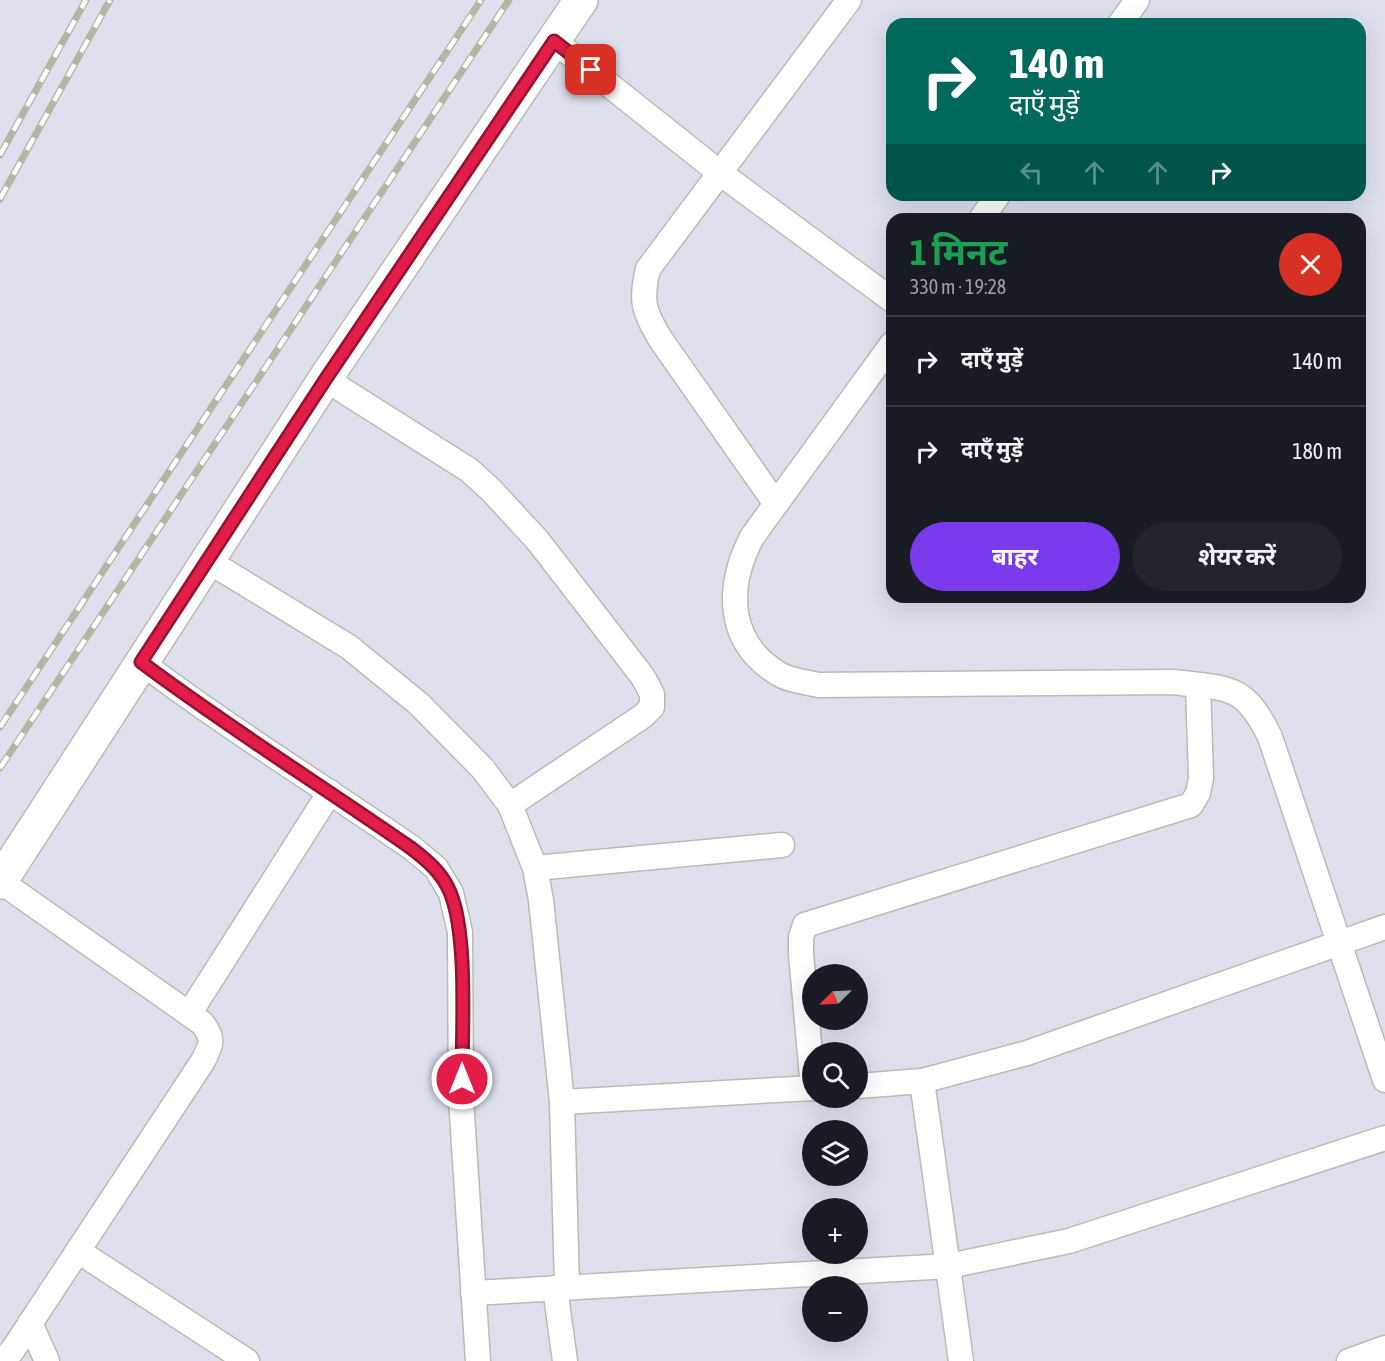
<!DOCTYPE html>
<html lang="hi">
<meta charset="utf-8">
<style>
:root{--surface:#171b24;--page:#20242c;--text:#f1f3f6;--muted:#9ea1a6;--line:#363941;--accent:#7c3aed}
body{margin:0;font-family:"Asap Condensed","Noto Sans Devanagari",sans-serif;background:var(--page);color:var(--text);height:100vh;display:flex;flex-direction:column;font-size:22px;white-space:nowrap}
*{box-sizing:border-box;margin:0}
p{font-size:20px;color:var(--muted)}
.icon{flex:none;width:33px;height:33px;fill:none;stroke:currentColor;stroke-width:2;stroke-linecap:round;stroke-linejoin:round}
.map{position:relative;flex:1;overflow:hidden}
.panel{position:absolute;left:886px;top:213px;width:480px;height:390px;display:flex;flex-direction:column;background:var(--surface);border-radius:18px;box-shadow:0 6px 24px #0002}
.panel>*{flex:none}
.hud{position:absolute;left:886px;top:18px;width:480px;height:183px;border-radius:18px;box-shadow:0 6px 24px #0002;background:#00695c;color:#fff;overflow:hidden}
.needle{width:39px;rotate:246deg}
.tools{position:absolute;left:802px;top:964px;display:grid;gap:12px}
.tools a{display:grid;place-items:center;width:66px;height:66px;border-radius:50%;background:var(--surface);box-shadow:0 6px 24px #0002;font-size:30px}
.pin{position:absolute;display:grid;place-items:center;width:51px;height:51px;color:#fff;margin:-26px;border-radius:12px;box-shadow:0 3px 9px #0006}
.me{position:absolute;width:66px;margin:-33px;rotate:0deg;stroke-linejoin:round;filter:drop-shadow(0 0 4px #0008)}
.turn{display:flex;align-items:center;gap:21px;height:126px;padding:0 24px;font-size:27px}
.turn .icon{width:78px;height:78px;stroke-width:2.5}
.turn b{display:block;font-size:42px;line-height:51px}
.lanes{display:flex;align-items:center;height:57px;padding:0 24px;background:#0003;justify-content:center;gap:30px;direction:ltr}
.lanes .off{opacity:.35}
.round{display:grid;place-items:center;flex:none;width:63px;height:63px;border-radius:32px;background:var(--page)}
.summary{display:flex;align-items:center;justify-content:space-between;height:102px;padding:0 24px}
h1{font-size:36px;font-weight:700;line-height:45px;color:#1e9e55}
.primary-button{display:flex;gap:12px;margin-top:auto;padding:12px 24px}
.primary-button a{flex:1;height:69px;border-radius:36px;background:var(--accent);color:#fff;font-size:24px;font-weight:700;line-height:69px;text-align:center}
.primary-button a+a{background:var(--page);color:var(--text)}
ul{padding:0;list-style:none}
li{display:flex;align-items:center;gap:18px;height:90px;padding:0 24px;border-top:2px solid var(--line)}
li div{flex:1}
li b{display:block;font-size:22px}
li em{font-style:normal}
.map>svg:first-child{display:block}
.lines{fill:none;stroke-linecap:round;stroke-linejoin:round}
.street-casing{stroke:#b9bdaf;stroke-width:27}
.secondary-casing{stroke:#b9bdaf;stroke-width:36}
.street{stroke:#fff;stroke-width:24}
.secondary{stroke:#fff;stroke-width:33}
.rail-casing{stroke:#b1b7a2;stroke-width:7}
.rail{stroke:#fff;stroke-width:4.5;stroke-dasharray:14;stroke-linecap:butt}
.route-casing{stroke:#92132f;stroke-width:15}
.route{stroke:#e11d48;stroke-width:10}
</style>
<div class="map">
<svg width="1385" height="1361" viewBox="0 0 1385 1361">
<rect width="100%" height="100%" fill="#dfe0ee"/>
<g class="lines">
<defs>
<g id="street">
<path d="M1120,24L1137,0"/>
<path d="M554,41L720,173L892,300"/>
<path d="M981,219L998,195"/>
<path d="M892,344L752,537C726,587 726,642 779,674C790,681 807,682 819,685L1174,682C1228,689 1244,683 1270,737L1385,1080"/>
<path d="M325,379L469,470L491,490L538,541L643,677L652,694V707L643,716L510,805"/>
<path d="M776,504L661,340C644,312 640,302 648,269L849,0"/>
<path d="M208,561L349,647L419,704L483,769L510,805L535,868L541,900L562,1102L567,1287"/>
<path d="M141,662C228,728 322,786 412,848L436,868L451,893L460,932L461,1099L478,1361"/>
<path d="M535,868L782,845"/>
<path d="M0,881L202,1023C214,1038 212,1044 203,1061L12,1351L2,1361"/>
<path d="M189,1014L330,792"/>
<path d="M922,1081L961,1361"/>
<path d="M858,1086L922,1081L1027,1053L1385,927"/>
<path d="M813,1088L801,954V937L805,925L1191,805L1198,793L1201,778L1198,685"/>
<path d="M562,1102L813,1088"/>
<path d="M78,1251L247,1361"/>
<path d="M555,1288L565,1361"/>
<path d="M473,1293L949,1266L1069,1241L1385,1138"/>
<path d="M30,1323L47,1361"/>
<path d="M1349,1361L1385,1348"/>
</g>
<path id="secondary" d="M0,882L325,379L581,0"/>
</defs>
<!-- street casing -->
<use href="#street" class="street-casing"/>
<!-- secondary casing -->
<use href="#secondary" class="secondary-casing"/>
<!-- street -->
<use href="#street" class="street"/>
<!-- secondary -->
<use href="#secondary" class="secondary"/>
<defs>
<g id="rail">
<path d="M0,155L86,0"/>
<path d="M0,199L110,0"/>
<path d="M0,727L481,0"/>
<path d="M0,768L509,0"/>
</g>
</defs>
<!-- rail casing -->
<use href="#rail" class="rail-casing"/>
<!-- rail -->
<use href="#rail" class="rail"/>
</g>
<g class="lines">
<defs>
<path id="route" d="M462,1079C462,1031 468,934 450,892C442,873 428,861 411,848C322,786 229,728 141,662L325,380L554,41L591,70"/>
</defs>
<!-- route casing -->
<use href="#route" class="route-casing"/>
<!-- route -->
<use href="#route" class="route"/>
</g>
</svg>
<div class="tools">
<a><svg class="needle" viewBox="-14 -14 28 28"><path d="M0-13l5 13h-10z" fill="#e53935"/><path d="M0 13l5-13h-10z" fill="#9ea1a6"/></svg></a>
<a><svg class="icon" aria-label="search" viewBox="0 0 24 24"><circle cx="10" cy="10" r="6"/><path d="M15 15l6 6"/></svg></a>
<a><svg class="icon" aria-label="layers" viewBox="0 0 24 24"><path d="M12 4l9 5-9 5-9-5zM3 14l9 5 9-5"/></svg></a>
<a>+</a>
<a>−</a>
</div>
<div class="pin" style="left:591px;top:70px;background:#d93025"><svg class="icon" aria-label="arrive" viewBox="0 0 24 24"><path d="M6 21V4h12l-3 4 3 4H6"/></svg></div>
<svg class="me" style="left:462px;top:1079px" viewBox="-20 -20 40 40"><circle r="17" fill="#e11d48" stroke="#fff" stroke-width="3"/><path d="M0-11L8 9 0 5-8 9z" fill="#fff"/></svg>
<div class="hud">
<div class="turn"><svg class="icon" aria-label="right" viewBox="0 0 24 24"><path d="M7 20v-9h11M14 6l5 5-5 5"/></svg><div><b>140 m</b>दाएँ मुड़ें</div></div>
<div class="lanes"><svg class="icon off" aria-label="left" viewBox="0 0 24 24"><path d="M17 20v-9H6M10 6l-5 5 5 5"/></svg><svg class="icon off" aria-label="ahead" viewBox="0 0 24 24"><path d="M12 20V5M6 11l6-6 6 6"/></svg><svg class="icon off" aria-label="ahead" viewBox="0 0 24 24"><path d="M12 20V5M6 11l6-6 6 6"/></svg><svg class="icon" aria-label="right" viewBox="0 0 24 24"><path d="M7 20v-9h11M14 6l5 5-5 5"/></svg></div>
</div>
<section class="panel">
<div class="summary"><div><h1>1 मिनट</h1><p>330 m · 19:28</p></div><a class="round" style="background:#d93025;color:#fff"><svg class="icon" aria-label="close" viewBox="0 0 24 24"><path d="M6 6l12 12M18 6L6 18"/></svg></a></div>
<ul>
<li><svg class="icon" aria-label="right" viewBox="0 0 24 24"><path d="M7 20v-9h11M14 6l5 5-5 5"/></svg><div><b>दाएँ मुड़ें</b></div><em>140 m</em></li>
<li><svg class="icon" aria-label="right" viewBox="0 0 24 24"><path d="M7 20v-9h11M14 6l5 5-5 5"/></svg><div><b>दाएँ मुड़ें</b></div><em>180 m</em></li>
</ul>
<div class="primary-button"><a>बाहर</a><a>शेयर करें</a></div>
</section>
</div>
